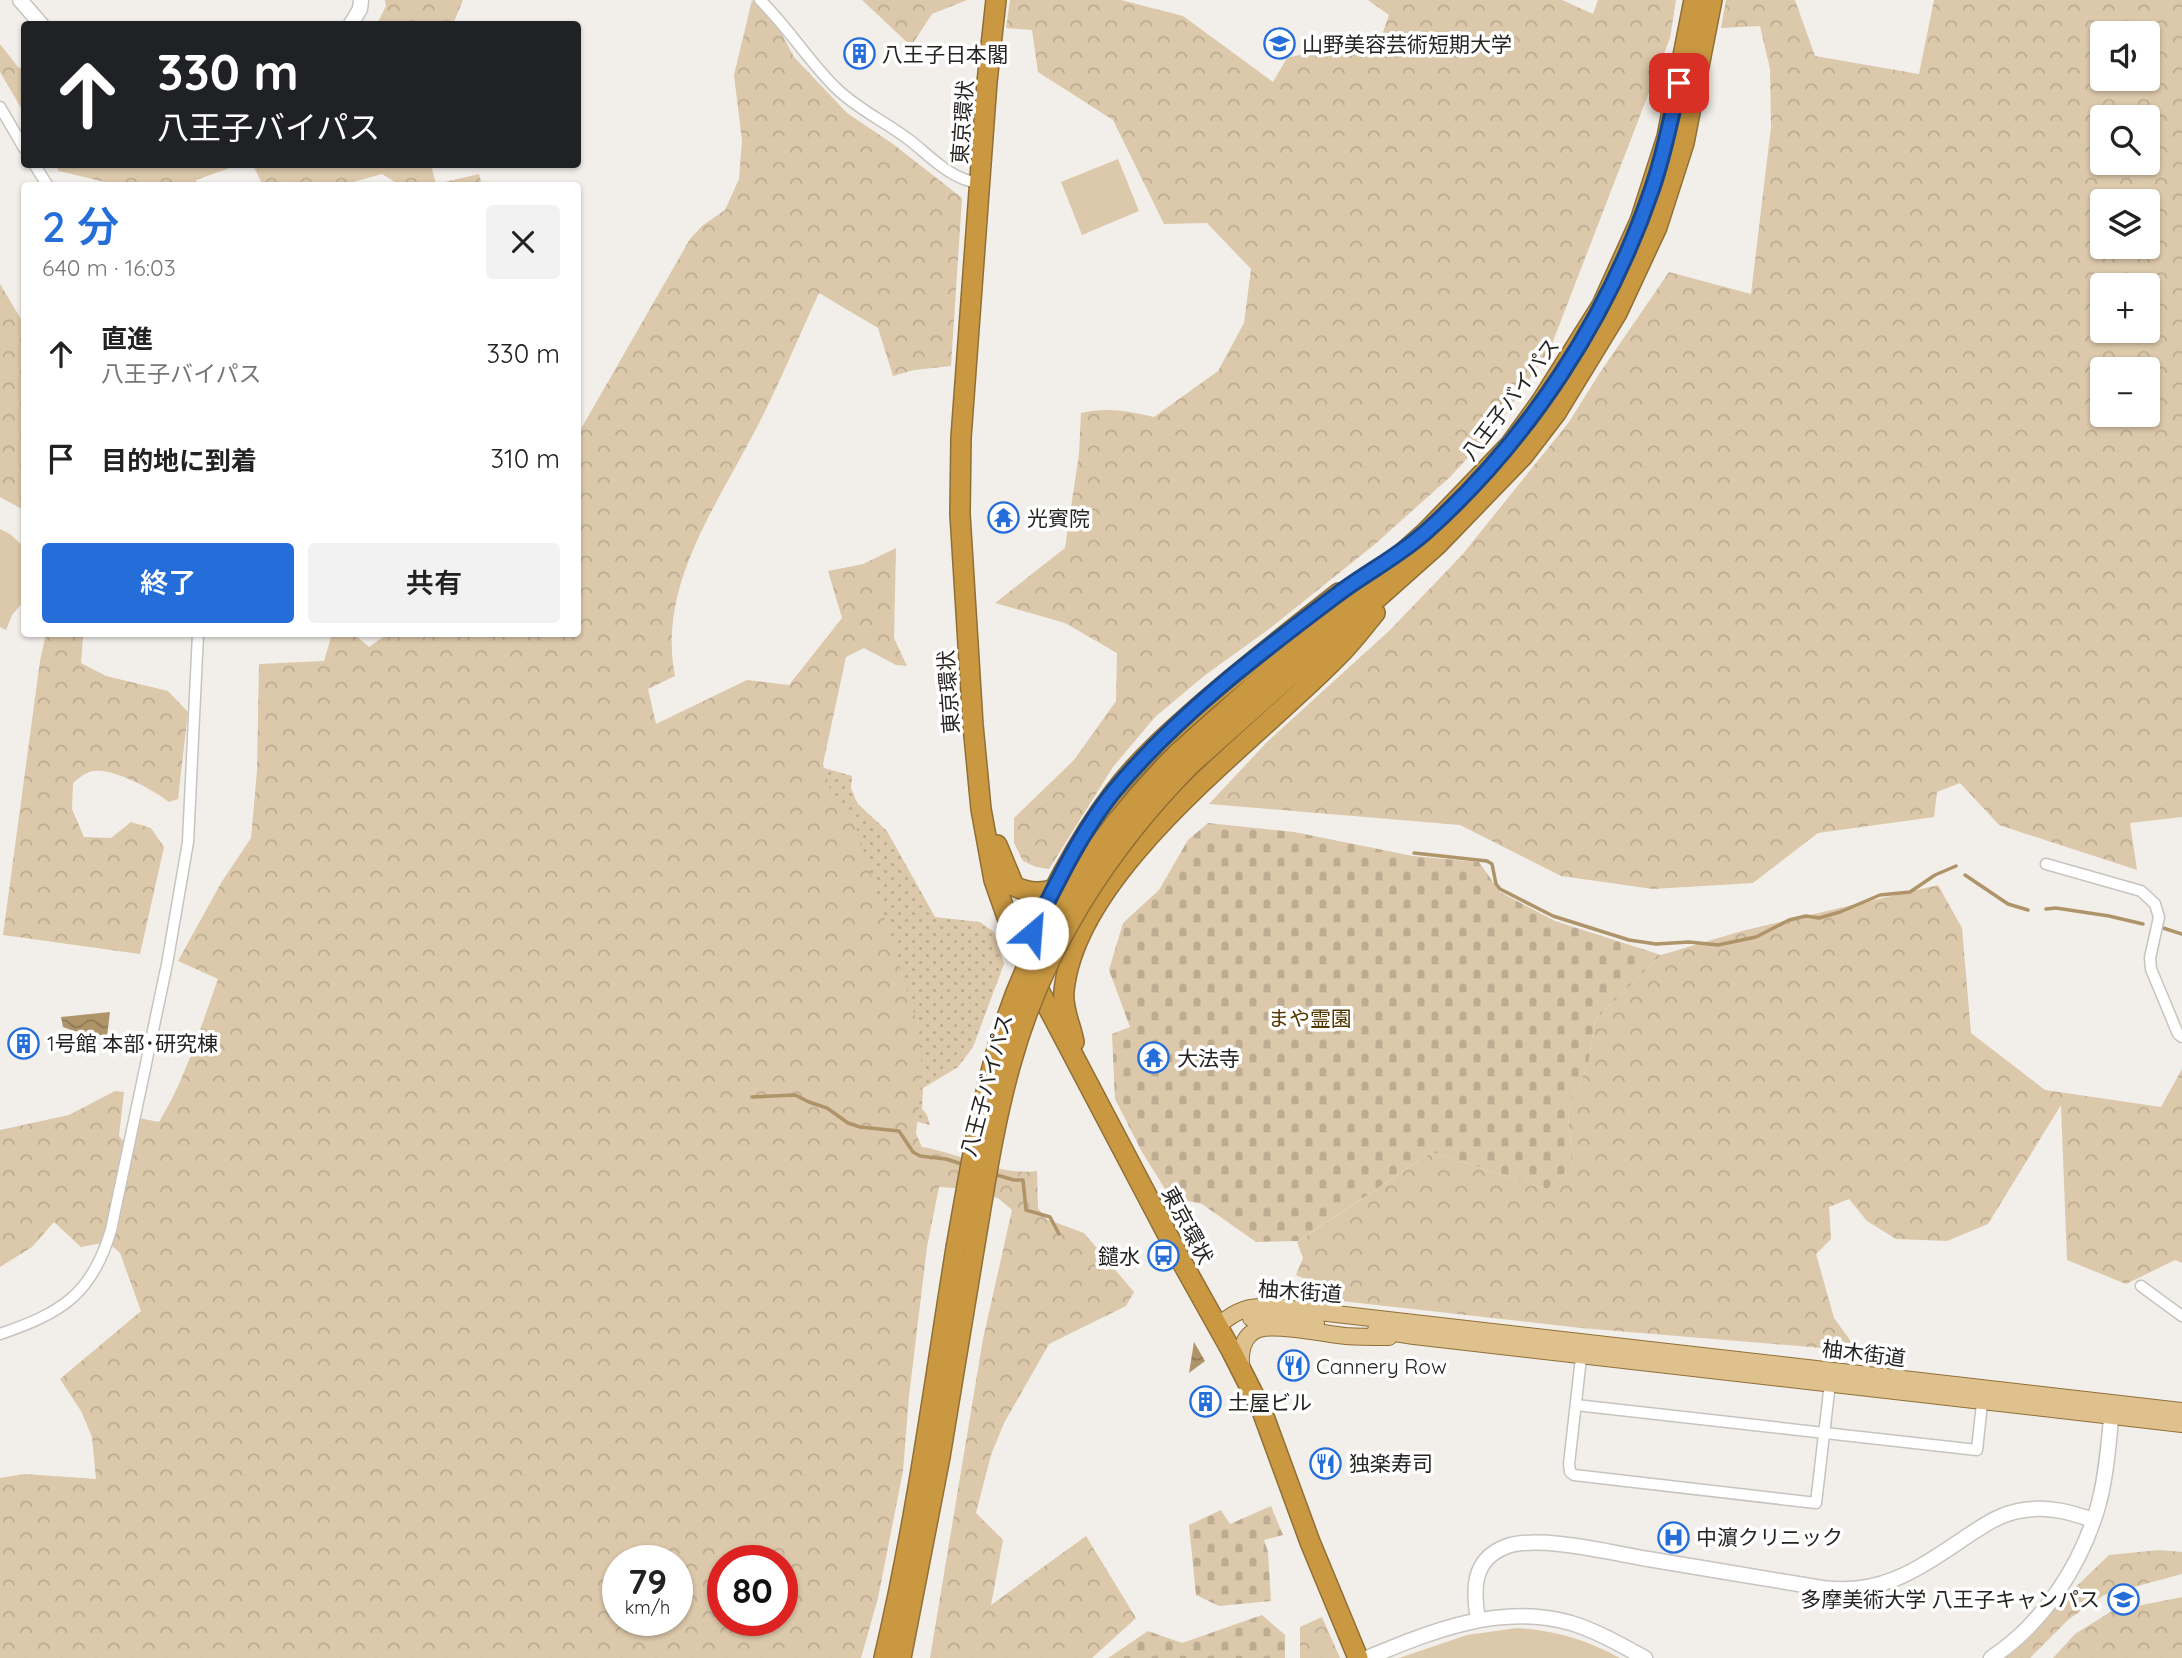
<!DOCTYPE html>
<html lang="ja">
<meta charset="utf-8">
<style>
:root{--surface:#fff;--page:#f2f2f2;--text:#222;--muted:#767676;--accent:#256eda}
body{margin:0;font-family:Quicksand,"Noto Sans JP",sans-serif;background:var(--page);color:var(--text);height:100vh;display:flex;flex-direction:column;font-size:26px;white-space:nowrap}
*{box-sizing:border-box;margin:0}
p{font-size:23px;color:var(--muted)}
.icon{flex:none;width:38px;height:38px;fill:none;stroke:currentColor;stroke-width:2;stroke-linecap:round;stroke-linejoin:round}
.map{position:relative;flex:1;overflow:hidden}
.sheet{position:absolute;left:21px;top:182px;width:560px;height:455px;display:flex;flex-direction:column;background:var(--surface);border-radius:7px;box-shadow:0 2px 5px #0004}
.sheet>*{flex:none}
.top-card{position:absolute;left:21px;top:21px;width:560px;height:147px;border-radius:7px;box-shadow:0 2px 5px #0004;background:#202124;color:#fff;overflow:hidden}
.buttons{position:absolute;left:2090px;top:21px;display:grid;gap:14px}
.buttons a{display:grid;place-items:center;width:70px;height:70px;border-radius:7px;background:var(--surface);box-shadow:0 2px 5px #0004;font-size:35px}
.speed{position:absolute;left:602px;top:1545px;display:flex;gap:14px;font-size:35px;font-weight:700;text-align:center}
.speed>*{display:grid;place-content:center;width:91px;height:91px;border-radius:50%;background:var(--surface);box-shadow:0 2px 5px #0004;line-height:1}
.speed small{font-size:18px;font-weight:400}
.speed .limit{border:10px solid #d22;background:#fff;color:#111}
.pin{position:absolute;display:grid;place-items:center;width:60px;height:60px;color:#fff;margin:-30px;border-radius:14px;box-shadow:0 4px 10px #0006}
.me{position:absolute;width:77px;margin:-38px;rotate:27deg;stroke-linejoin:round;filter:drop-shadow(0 0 5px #0008)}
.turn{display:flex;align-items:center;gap:24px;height:147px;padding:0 21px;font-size:32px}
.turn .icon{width:91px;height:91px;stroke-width:2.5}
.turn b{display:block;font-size:49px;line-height:60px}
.round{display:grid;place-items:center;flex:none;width:74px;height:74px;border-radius:7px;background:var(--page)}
.head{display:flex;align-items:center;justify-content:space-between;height:119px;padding:0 21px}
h1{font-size:42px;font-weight:600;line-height:52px;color:var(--accent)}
.action{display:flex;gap:14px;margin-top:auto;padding:14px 21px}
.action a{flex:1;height:80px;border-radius:7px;background:var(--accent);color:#fff;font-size:28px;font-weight:600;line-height:80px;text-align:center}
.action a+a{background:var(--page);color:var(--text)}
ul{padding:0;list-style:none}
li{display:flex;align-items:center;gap:21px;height:105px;padding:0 21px}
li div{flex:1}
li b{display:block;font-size:26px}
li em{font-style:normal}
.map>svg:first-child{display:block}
.grass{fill:url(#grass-dots)}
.forest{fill:url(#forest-crowns);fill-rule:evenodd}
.cemetery{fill:url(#cemetery-stones)}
.green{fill:#dcc8aa}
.water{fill:url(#water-waves)}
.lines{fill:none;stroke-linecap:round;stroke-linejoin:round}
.stream{stroke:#af9469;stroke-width:3.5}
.street-casing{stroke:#c7c4c0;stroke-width:13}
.secondary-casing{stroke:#c7c4c0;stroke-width:17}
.primary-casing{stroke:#906f36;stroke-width:18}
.highway-casing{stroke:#906f36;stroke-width:22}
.street{stroke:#fff;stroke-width:10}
.secondary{stroke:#fff;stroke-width:14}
.primary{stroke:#dfc18d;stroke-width:16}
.highway{stroke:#c99841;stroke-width:19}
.highway-bridge-casing{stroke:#906f36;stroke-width:22;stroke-linecap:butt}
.highway-bridge{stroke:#c99841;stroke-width:19}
.route-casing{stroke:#18488e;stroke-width:18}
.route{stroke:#256eda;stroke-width:12}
.labels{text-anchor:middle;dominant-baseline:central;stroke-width:7;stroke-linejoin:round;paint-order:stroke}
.poi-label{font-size:21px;fill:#252422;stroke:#fff;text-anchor:start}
.street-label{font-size:21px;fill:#252422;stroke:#fff}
.park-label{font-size:21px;fill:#543900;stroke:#fff}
</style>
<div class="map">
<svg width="2182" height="1658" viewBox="0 0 2182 1658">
<defs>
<pattern id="grass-dots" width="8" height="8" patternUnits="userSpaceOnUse" patternTransform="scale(1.75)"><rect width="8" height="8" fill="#dcc8aa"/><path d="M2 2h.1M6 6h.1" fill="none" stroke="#bdac92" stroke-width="1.8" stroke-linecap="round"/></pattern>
<pattern id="forest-crowns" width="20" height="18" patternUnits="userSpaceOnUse" patternTransform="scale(1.75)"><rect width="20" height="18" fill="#dcc8aa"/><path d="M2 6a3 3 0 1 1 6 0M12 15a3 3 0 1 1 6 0" fill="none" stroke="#bdac92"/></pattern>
<pattern id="cemetery-stones" width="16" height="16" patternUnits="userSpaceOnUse" patternTransform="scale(1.75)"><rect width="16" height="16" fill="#dcc8aa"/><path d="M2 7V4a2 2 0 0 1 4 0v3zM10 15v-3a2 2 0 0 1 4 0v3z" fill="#bdac92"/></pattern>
<pattern id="water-waves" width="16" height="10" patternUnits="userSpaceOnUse" patternTransform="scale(1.75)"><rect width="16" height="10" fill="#af9469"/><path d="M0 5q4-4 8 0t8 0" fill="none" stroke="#8e7956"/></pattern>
</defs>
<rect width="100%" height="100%" fill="#f2efea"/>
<!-- grass -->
<path class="grass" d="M779,755L852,776L851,788L857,803L887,831L935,917L980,922L994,932L1004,964L973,1047L958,1067L923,1088L922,1109L927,1115L930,1125L870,1110Z"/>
<!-- forest -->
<g class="forest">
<path d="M385,0H463L453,24H377L386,6Z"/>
<path d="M752,0L766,12L777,25L794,57L847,113L893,144L962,198L951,366L914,370L893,376L878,328L819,293C798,338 779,385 756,429C717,505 657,586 675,676L648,689L656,724L747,680L789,685L842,618L828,571L863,564L896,548L894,638L907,666L896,665L864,648L846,657L823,764L830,789L854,820L919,1029L922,1075L916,1134L922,1147C960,1153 997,1176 1037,1171L1038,1208L1046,1219L1084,1233L1134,1292L1126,1306L1049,1344L1004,1423L991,1455L976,1513L1003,1540L991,1605L1086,1536L1136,1618L1092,1658H930L983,1339L1012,1210L998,1198L956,1188L939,1187L927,1247L909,1396L903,1471L878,1598L861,1658H0V1478L25,1474L96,1479L92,1437L81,1411L60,1379L141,1311L120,1253L112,1246L139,1118L159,1122C186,1078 201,1026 218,979L178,961L221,883L251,838L257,771L259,664L324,661L332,634H354L369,647L387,634H578V434L690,239L702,226L725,210L739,179L742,141L734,75ZM618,1561H677V1620H618ZM723,1561H782V1620H723Z"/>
<path d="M862,0H967L932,14L911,46Z"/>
<path d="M1010,0H1121L1183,16L1273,82L1287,58L1382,35L1389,15L1368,0H1562L1593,14L1598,0H1676L1670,38L1550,349L1498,425L1450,477L1374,545L1269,629L1204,676L1155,717L1113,767L1049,869L1036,867L1023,861L1014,843V818L1074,760L1116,701L1117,653L1065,623L995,603L1065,548L1079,454L1081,413C1110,407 1126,411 1154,417L1218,371L1244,323L1251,269L1207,223L1164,224L1113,120L1038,72L1032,30L1006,28Z"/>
<path d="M1726,0H1795L1815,56L1919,74L1934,0H2182V817L2130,823L2137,870L1999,825L1960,783L1937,792L1934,817L1818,833L1753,883L1653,889L1561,876L1460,825L1209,804L1266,743L1390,630L1462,555L1569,422L1599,374L1669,272L1751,294L1771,127L1770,69L1760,26L1721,28ZM2102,33H2147V79H2102ZM2147,117V163H2102V117ZM2147,201V247H2102V201ZM2102,285H2147V331H2102ZM2102,369H2147V415H2102Z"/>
<path d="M0,44L18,67L24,70V113L0,72Z"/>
<path d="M165,164L238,165L196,180L197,186L117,185L59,171L55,165Z"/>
<path d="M253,165H431L436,184L479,174L482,185H392L395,182L382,174L343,185L262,184Z"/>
<path d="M0,284L24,324V510L0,497Z"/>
<path d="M46,634H92L83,636L81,663L106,676L168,691L188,712L178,799L169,802C153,790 107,763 87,773C82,775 77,780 73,783L72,809L84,837L111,838L131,822L151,828L164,847L140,954L3,935L40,661Z"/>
<path d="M1938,885L1962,928L1971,1033L2045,1090L2161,1107L2182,1069V1263L2175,1260L2126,1284L2067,1260L2061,1105L1988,1224L1947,1241L1896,1239L1867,1221L1849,1199L1829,1207L1831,1239L1816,1254L1834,1318L1858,1351L1581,1328L1341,1301L1335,1293L1296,1275L1303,1258L1297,1242L1432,1152L1547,1189L1573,1166L1568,1115L1573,1096L1588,1065L1595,1020L1661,955L1742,931Z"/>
<path d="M115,1091L124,1092L119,1136L124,1142L102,1243L81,1247L54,1222L32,1247L0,1267V1130L69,1115Z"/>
<path d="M2159,1550L2182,1552V1574L2104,1595L2069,1619L2030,1658H2002L2109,1555Z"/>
<path d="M2182,1597V1658H2053L2075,1634L2112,1611Z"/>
<path d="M1322,1617L1340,1658H1300V1627Z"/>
</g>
<!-- cemetery -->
<g class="cemetery">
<path d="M1208,823L1294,832L1413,856L1479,862L1500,892L1555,921L1661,955L1595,1020L1588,1065L1573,1096L1568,1115L1573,1166L1547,1189L1432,1152L1298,1241L1256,1242L1202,1204L1170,1197L1142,1152L1115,1099L1112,1034L1130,1027L1109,970L1123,923L1159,890L1188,840Z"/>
<path d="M1271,1506L1283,1535L1264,1540L1268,1552L1271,1601L1219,1606L1196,1595L1189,1525L1221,1510L1230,1524Z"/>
<path d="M1262,1615L1285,1635V1658H1108L1148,1631L1182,1643Z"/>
</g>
<!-- green -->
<g class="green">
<path d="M1118,159L1139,211L1082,235L1061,182Z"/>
<path d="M0,529L10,534L24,547V601L12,615L6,630L0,627Z"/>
<path d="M1517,1628C1555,1630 1587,1640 1620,1658H1399L1467,1635Z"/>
</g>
<!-- water -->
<g class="water">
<path d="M110,1012L107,1036L74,1031L63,1027L61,1017Z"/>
<path d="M1194,1342L1205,1361L1189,1373Z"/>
</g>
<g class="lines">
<!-- stream -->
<g class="stream">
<path d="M1414,853L1487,861L1492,864L1496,884L1500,889L1553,916L1629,940L1656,944L1689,942L1718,945L1756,937L1789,920L1806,916L1819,918L1840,912L1880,895L1910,892L1935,875L1956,866"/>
<path d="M1965,875L2008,904L2028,910"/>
<path d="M2046,909L2056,908L2109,916L2143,924"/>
<path d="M2160,927L2182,934"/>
<path d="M752,1097L795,1095L809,1102L827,1108L848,1123L860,1127L899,1131L913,1152L920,1156L946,1159L965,1165"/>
<path d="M993,1174L1014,1180H1023L1026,1210L1050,1217L1059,1234"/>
</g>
<defs>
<g id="street">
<path d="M760,0C788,27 809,62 837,89C860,111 888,123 912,142C932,158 953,181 980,183"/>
<path d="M0,107L24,148"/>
<path d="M34,164L48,186"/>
<path d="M2046,864L2141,891L2155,904L2159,917L2150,958L2151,969L2178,1034L2182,1037"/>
<path d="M2141,1286L2182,1316"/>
<path d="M0,1334C61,1313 92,1295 111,1230L167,964L188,842L198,634"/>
<path d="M1582,1349L1569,1464L1570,1472L1574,1475L1816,1503L1830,1383"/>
<path d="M1576,1405L1977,1450L1983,1394"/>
</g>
<g id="secondary">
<path d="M20,0L41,24"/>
<path d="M351,24L360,9L361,0"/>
<path d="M1478,1619C1473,1590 1472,1560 1505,1547C1537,1534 1612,1553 1648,1559C1706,1569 1764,1578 1822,1588C1882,1596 1918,1569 1966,1537C1984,1525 2001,1513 2024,1510C2048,1506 2070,1512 2093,1520"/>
<path d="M1367,1658C1432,1631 1500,1603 1571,1623C1597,1631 1621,1645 1645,1658"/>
<path d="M1991,1658C2044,1623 2082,1564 2099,1503C2107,1472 2109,1439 2112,1408"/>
</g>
<g id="primary">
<path d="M1251,1318L1270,1317L1316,1323"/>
<path d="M1218,1326C1237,1309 1249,1306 1275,1307L2182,1411"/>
<path d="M1376,1330L1414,1336L2182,1424"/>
<path d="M1242,1371C1239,1356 1241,1335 1259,1329C1276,1323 1325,1334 1346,1336C1360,1337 1375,1337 1389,1337"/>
</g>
<g id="highway">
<path d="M996,0L987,82L961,438L960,514L973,725L981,809L994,880L1014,937L1031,975L1184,1266L1231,1350L1262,1411L1310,1542L1358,1658"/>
<path d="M1179,752L1426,532L1510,445L1541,402L1602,305L1640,221L1667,137L1694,0"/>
<path d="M1190,765L1437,545L1523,456L1556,413L1617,313L1657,227L1684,143L1712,0"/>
<path d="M997,845L1014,886C1028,893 1040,894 1055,889"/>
<path d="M1022,956C1048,900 1076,843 1113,794C1138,760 1171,731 1203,703C1247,665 1293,629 1339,593"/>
<path d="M1074,1042C1071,1025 1062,1009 1064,991C1076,867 1259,739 1341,653C1353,641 1364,626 1375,613"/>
<path d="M884,1658C916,1523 934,1384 956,1248"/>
<path d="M901,1658L940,1457L973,1256"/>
</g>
</defs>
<!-- street casing -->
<use href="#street" class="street-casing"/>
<!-- secondary casing -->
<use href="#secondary" class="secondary-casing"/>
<!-- primary casing -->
<use href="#primary" class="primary-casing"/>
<!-- highway casing -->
<use href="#highway" class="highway-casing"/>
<!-- street -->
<use href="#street" class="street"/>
<!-- secondary -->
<use href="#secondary" class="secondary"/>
<!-- primary -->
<use href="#primary" class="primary"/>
<!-- highway -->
<use href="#highway" class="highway"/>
<defs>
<g id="highway-bridge">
<path d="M956,1248C969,1174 981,1100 1003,1029C1036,924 1102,829 1179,752"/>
<path d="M973,1256C984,1191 993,1126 1011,1063C1042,950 1108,848 1190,765"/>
</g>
</defs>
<!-- highway-bridge casing -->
<use href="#highway-bridge" class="highway-bridge-casing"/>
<!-- highway-bridge -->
<use href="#highway-bridge" class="highway-bridge"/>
</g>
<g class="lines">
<defs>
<path id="route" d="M1032,933C1055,886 1082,830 1115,790C1177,715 1261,652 1338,594C1367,572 1401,555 1428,530C1529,439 1608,318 1652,189C1664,155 1671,118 1679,83"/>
</defs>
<!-- route casing -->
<use href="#route" class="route-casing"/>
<!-- route -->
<use href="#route" class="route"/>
</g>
<!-- icons -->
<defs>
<symbol id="university-ring" viewBox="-11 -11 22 22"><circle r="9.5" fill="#fff" stroke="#256eda" stroke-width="1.5"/><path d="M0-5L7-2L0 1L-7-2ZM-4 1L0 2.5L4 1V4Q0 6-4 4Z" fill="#256eda"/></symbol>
<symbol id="building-ring" viewBox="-11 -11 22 22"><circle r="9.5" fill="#fff" stroke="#256eda" stroke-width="1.5"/><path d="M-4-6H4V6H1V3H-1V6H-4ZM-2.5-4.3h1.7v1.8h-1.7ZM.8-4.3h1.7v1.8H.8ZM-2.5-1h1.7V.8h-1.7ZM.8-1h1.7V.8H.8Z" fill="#256eda"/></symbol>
<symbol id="temple-ring" viewBox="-11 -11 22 22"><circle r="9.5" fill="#fff" stroke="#256eda" stroke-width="1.5"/><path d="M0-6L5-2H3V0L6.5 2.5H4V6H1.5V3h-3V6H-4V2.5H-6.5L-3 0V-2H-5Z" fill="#256eda"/></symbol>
<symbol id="bus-ring" viewBox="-11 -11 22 22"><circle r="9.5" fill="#fff" stroke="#256eda" stroke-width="1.5"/><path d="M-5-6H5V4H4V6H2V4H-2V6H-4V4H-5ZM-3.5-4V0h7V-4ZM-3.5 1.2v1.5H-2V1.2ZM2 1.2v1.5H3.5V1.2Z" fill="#256eda"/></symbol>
<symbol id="restaurant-ring" viewBox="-11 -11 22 22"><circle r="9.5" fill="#fff" stroke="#256eda" stroke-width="1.5"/><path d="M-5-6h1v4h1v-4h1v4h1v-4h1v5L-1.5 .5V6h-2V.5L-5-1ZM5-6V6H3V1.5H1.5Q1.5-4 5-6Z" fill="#256eda"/></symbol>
<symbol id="hospital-ring" viewBox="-11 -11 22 22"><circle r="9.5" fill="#fff" stroke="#256eda" stroke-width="1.5"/><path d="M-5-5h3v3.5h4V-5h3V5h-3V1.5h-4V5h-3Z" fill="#256eda"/></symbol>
</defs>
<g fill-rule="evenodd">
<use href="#university-ring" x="1262" y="26" width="35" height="35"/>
<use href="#building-ring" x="842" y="36" width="35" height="35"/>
<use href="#temple-ring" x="986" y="500" width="35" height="35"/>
<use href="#building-ring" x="6" y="1026" width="35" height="35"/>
<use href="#temple-ring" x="1136" y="1040" width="35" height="35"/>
<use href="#bus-ring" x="1146" y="1238" width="35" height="35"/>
<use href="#restaurant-ring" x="1276" y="1348" width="35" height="35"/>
<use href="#building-ring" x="1188" y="1384" width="35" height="35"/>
<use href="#restaurant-ring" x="1308" y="1446" width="35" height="35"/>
<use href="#hospital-ring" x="1656" y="1520" width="35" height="35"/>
<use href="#university-ring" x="2106" y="1582" width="35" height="35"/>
</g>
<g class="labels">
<!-- poi labels -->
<g class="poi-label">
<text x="1302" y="44">山野美容芸術短期大学</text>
<text x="882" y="54">八王子日本閣</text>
<text x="1027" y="518">光賓院</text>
<text x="47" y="1043">1号館 本部･研究棟</text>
<text x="1177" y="1058">大法寺</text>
<text x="1140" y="1256" text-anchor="end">鑓水</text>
<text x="1316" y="1366">Cannery Row</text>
<text x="1228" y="1402">土屋ビル</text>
<text x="1349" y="1463">独楽寿司</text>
<text x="1696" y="1537">中濵クリニック</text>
<text x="2100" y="1599" text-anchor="end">多摩美術大学 八王子キャンパス</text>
</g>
<!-- street labels -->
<g class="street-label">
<text transform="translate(962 122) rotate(-86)">東京環状</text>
<text transform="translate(1510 399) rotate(-53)">八王子バイパス</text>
<text transform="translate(948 692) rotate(-94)">東京環状</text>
<text transform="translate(986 1085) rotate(-75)">八王子バイパス</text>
<text transform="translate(1188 1225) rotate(62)">東京環状</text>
<text transform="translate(1300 1291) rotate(4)">柚木街道</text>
<text transform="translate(1864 1353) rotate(7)">柚木街道</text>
</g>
<!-- park labels -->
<g class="park-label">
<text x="1310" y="1018">まや霊園</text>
</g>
</g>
</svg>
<div class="buttons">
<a><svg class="icon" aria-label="sound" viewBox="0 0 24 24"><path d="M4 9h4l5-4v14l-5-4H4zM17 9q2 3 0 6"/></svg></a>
<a><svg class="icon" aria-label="search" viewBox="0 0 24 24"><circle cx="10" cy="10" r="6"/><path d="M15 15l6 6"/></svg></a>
<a><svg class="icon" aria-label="layers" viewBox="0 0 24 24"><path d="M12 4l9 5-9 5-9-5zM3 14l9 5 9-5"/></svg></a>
<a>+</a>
<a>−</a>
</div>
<div class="speed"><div>79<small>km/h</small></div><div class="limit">80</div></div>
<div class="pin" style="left:1679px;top:83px;background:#d93025"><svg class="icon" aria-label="arrive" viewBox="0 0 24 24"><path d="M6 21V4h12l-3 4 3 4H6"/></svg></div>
<svg class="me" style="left:1032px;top:933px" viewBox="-20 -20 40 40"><circle r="19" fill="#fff"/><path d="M0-13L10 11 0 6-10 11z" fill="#256eda"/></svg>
<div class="top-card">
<div class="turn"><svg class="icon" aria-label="ahead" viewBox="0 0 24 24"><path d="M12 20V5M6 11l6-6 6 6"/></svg><div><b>330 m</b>八王子バイパス</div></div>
</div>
<section class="sheet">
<div class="head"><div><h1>2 分</h1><p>640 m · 16:03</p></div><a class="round"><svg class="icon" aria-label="close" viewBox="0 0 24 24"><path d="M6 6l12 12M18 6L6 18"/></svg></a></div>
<ul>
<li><svg class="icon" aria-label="ahead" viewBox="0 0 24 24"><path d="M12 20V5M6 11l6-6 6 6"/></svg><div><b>直進</b><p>八王子バイパス</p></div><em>330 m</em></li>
<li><svg class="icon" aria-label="arrive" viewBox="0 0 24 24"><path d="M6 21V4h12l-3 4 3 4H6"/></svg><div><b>目的地に到着</b></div><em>310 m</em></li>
</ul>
<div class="action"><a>終了</a><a>共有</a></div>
</section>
</div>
